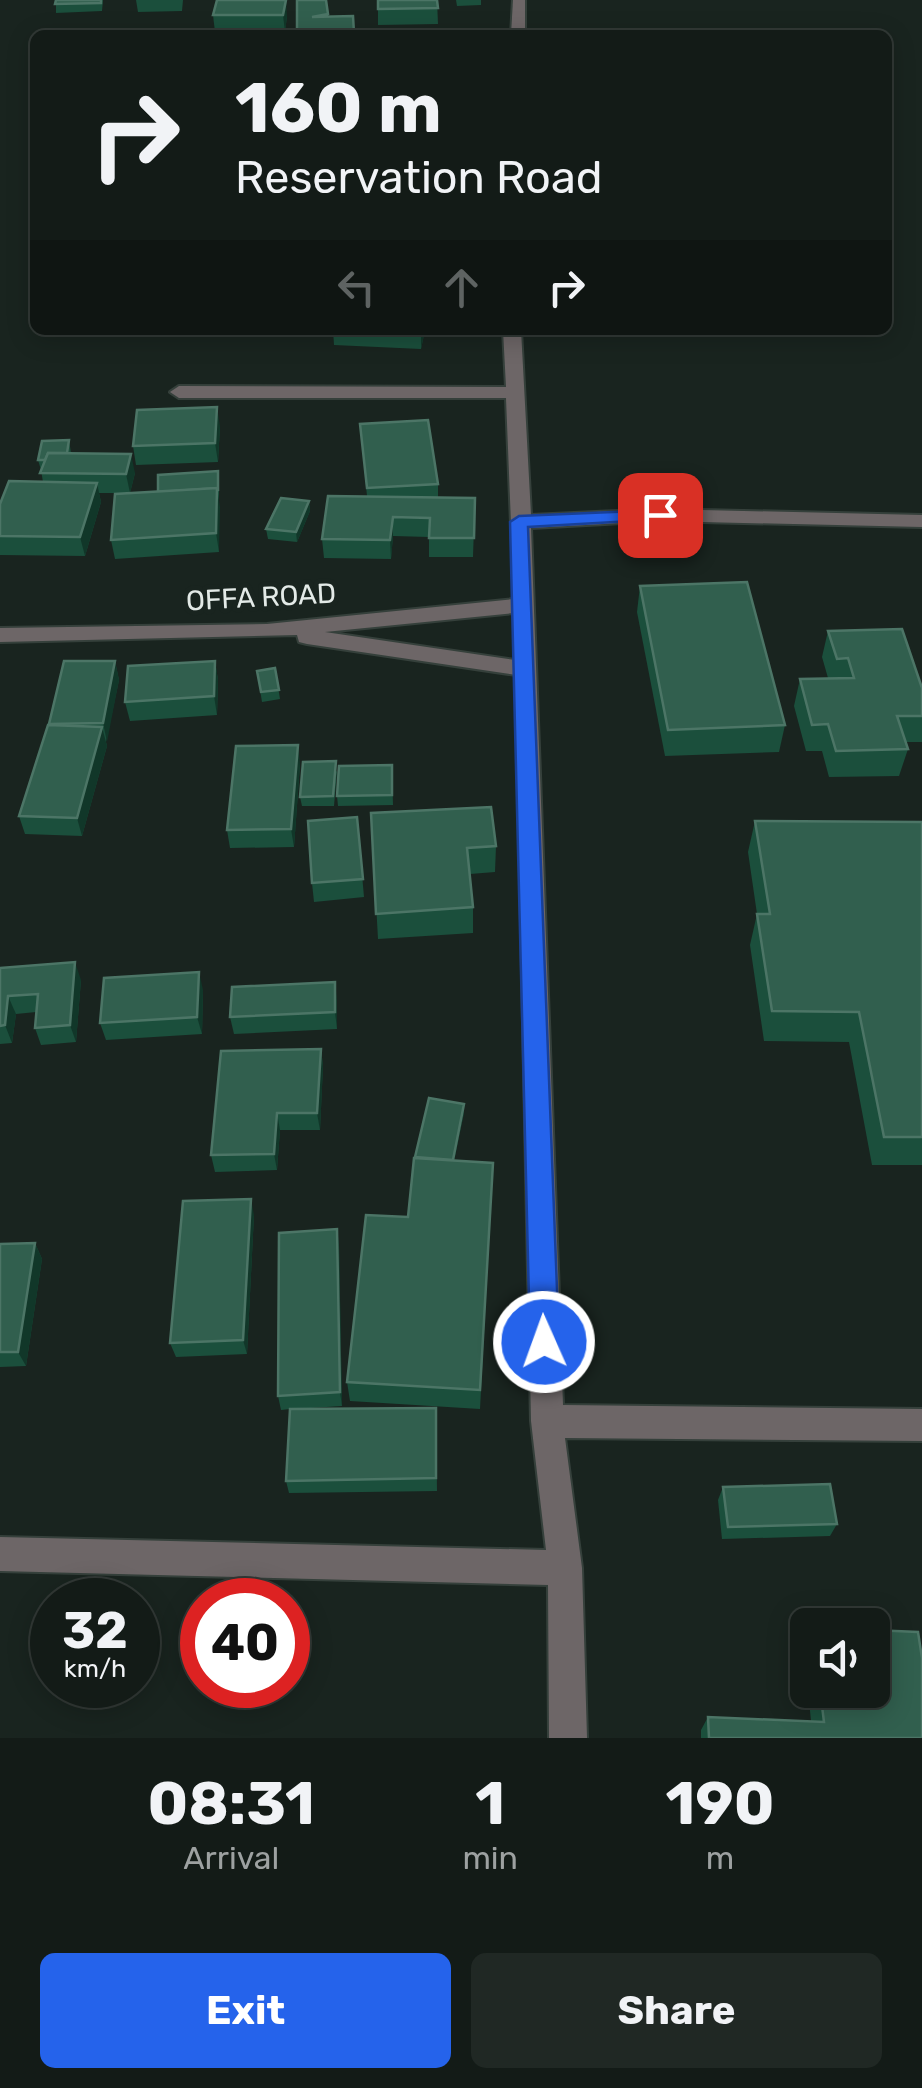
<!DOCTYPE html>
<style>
:root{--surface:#131b17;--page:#202824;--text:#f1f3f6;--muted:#9da1a1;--line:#323936;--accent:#2563eb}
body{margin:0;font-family:Rubik,sans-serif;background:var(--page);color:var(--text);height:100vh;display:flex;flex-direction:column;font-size:38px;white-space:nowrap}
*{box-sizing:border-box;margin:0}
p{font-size:32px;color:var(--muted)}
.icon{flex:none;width:55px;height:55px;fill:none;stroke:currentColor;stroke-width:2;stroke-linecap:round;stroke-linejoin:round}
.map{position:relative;height:1738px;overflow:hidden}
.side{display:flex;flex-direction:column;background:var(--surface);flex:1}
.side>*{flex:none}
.top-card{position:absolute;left:30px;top:30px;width:862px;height:305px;border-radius:15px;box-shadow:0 5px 25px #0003,0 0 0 2px var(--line);background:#131b17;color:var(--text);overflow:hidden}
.controls{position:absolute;left:790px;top:1608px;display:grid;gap:20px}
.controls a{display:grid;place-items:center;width:100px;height:100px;border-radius:15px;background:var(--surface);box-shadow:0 5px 25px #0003,0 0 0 2px var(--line);font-size:50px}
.speed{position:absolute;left:30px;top:1578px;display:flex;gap:20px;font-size:50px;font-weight:700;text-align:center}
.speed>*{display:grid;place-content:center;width:130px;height:130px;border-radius:50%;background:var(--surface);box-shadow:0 5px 25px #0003,0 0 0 2px var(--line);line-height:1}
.speed small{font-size:25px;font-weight:400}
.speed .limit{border:15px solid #d22;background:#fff;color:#111}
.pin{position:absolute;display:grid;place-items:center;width:85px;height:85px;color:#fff;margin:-42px;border-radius:20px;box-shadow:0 5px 15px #0006}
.me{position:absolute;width:110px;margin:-55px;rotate:358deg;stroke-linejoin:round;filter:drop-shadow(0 0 8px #0008)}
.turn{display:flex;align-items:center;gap:35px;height:210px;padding:0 40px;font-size:45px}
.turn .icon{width:130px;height:130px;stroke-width:2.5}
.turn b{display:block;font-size:70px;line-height:85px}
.lanes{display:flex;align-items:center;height:95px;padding:0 40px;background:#0003;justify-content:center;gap:50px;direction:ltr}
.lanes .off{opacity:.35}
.eta{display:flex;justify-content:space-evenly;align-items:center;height:170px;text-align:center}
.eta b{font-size:60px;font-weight:700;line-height:70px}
.button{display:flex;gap:20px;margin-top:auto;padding:20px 40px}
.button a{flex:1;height:115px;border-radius:15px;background:var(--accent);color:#fff;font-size:40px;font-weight:700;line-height:115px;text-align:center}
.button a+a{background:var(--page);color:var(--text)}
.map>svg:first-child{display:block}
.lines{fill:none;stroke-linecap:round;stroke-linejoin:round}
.minor-casing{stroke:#35403b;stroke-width:4}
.minor{fill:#6d6667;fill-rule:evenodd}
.wall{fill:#1b4f3c}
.shaded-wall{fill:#113729}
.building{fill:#315f4e;stroke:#4c7566;stroke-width:2.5}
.route{fill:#2563eb;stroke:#184099;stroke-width:2.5}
.labels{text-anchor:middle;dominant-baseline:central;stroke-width:10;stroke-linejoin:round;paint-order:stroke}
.street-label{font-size:28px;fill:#e3eae7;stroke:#19241f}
</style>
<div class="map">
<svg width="922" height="1738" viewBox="0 0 922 1738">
<rect width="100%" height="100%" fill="#19241f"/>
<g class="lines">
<defs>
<g id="minor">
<path d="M513,0H525V35H511Z"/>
<path d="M503,330H521L531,515L660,509L922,515V527L660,521L531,528L563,1405L922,1409V1441L565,1438L582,1568L587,1738H549L548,1585L0,1571V1537L546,1550L531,1421L516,675L307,644L299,642L297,635L0,642V628L267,624L514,599L506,398H179L170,392L179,386L506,387ZM514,613L515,660L325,632Z"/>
</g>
</defs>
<!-- minor casing -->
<use href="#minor" class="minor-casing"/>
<!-- minor -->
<use href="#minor" class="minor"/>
</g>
<!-- wall -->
<g class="wall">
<path d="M56,0H103L102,11L56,13Z"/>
<path d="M136,0H183L182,11L138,12Z"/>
<path d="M217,0L287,16L285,32H215L213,15Z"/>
<path d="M378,0H437L438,24L378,25Z"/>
<path d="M456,0H481V5L457,6Z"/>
<path d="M328,16H353L354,35H297Z"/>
<path d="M143,330H258V335L144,337Z"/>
<path d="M333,330H425L421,349L334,345Z"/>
<path d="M360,424L438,484V497L475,498L473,557H429V537L393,536L391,559L324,558L322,539L367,496Z"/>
<path d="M220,426L218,462L136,465L133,446Z"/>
<path d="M69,440L71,453L135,473L130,493H99L101,502L85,556L0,555V504L43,482L41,470L38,460Z"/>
<path d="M219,481V552L115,559L111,540Z"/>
<path d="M309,501L310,511L297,542L268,539L266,529Z"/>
<path d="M640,586L785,725L779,752L665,756L637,612Z"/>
<path d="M828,631L922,688V742H905L908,749L899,776L829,777L822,751H806L794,706L800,679L828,678L822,657Z"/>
<path d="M115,661L119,680L106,742L107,746L82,836L25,834L19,816L49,724Z"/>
<path d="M215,661L218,680L217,715L130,721L125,702Z"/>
<path d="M275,668L280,699L262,702L257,671Z"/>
<path d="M300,764L294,847L230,848L227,830Z"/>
<path d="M392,765L393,805L338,806L337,796Z"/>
<path d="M337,771L334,806H302L300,797Z"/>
<path d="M371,813L496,846L495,872L470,874L473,907V933L378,939Z"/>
<path d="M357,817L364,897L314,902L312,883Z"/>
<path d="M755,821L922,822V1165H872L849,1042L764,1041L750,945L757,914L748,852Z"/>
<path d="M0,968L81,980L76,1042L41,1045L35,1028L36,1012L16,1014L12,1043L0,1044Z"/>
<path d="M203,990L202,1034L106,1040L100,1023Z"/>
<path d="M337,1000V1029L234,1034L230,1017Z"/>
<path d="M321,1049L323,1066L320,1130H280L277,1170L215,1172L211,1155Z"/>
<path d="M464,1113L454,1160L493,1163L480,1409L350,1401L347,1382L408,1217Z"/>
<path d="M254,1215L247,1354L176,1357L170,1343Z"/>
<path d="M35,1243L42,1259L26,1366L0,1367V1244Z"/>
<path d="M339,1244L342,1406L296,1409L436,1408L437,1491L289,1493L286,1481L290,1409L281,1410L278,1396Z"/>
<path d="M723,1487L837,1524L830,1536L722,1539L718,1500Z"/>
<path d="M808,1637V1686L803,1644Z"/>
<path d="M808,1690H872L922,1738H701V1730L708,1717L811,1721Z"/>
</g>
<!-- shaded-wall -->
<g class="shaded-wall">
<path d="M286,0L287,16L285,32L283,15Z"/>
<path d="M421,330H425L421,349Z"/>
<path d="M217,407L220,426L218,462L215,443Z"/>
<path d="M131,454L135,473L130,493L126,474Z"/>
<path d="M97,483L101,502L85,556L80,537Z"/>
<path d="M217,488L220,507L219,552L216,533Z"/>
<path d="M309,501L310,511L297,542L296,532Z"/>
<path d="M393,517V536L391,559L390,540Z"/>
<path d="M115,661L119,680L107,742L103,723Z"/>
<path d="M215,661L218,680L217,715L214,696Z"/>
<path d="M102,727L107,746L82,836L77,818Z"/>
<path d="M298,745L300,764L294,847L291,829Z"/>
<path d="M75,962L81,980L76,1042L70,1025Z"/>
<path d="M199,972L203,990L202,1034L197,1017Z"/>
<path d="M335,982L337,1000V1029L335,1012Z"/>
<path d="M8,996L16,1014L12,1043L5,1025Z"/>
<path d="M321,1049L323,1066L320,1130L317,1113Z"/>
<path d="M464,1104V1113L452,1172V1163Z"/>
<path d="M277,1113L280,1130L277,1170L274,1154Z"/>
<path d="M251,1199L254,1215L247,1354L243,1340Z"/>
<path d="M337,1229L339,1244L342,1406L340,1392Z"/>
<path d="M35,1243L42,1259L26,1366L18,1352Z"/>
</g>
<!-- building -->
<g class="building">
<path d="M56,0H101V3L55,4Z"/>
<path d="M217,0H286L283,15H213Z"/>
<path d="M297,0H326L328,14L312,17L353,16L354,33L297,34Z"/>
<path d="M378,0H437L438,8L378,9Z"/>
<path d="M217,407L215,443L133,446L137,410Z"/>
<path d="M428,420L438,484L367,488L360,424Z"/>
<path d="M69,440L67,453H48L45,460H38L42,441Z"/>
<path d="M48,453L131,454L126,474L40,473Z"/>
<path d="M218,471V491L217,488L158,492V475Z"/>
<path d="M9,481L97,483L80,537L0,536V504Z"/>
<path d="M217,488L216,533L111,540L115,494Z"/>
<path d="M328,496L475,498L474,538H429L430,518L393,517L390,540L322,539Z"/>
<path d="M281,498L309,501L296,532L266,529Z"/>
<path d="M747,582L785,725L668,730L640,586Z"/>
<path d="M902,629L922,688V716H897L908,749L836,751L828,724L812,725L800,679L854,678L848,658L837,659L828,631Z"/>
<path d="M64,661H115L103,723L49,724Z"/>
<path d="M215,661L214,696L125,702L128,666Z"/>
<path d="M275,668L279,690L261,692L257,671Z"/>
<path d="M48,725L102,727L77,818L19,816Z"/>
<path d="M298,745L291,829L227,830L236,746Z"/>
<path d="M336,761L333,796L300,797L303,762Z"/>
<path d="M392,765V795L337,796L339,766Z"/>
<path d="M491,807L496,846L467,848L473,907L376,914L371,813Z"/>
<path d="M357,817L363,879L312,883L308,821Z"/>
<path d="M755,821L922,822V1137H884L859,1012L772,1011L757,914H770Z"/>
<path d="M75,962L70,1025L35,1028L38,994L8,996L5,1025L0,1026V968Z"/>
<path d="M199,972L197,1017L100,1023L104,978Z"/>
<path d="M335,982V1012L230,1017L232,987Z"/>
<path d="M321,1049L317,1113H277L274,1154L211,1155L221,1051Z"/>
<path d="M429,1098L464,1104L453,1160L415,1157Z"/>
<path d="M414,1158L493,1163L480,1390L347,1382L366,1215L408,1217Z"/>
<path d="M251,1199L243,1340L170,1343L183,1201Z"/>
<path d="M337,1229L340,1392L278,1396L279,1233Z"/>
<path d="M35,1243L18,1352H0V1244Z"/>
<path d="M436,1408V1478L286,1481L290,1409Z"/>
<path d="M830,1484L837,1524L728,1527L723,1487Z"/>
<path d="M872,1630L918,1632L922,1658V1738H709L708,1717L824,1722L820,1690H872Z"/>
</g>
<!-- route -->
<path class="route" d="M660,510L669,515L667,519L528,527L559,1342L555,1351L544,1355L534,1351L530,1342L510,522L519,516Z"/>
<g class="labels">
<!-- street labels -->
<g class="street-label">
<text transform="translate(261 597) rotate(-3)">OFFA ROAD</text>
</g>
</g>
</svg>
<div class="controls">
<a><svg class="icon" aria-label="sound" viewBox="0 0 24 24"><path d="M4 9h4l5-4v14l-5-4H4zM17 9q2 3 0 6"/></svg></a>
</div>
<div class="speed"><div>32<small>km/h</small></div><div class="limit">40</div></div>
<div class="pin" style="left:660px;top:515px;background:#d93025"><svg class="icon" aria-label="arrive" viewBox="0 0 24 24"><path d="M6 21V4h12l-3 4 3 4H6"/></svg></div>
<svg class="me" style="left:544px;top:1342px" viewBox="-20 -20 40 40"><circle r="17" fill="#2563eb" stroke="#fff" stroke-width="3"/><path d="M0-11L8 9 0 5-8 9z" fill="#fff"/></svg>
<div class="top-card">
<div class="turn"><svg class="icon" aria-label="right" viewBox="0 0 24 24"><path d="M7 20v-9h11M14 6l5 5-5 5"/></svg><div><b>160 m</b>Reservation Road</div></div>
<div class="lanes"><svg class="icon off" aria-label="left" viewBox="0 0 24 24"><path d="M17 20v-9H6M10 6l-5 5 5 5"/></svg><svg class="icon off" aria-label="ahead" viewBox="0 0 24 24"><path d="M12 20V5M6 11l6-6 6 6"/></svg><svg class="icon" aria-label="right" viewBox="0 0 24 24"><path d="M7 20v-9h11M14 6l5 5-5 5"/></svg></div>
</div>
</div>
<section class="side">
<div class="eta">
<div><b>08:31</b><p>Arrival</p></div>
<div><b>1</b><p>min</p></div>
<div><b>190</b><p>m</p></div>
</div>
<div class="button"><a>Exit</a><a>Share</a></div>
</section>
